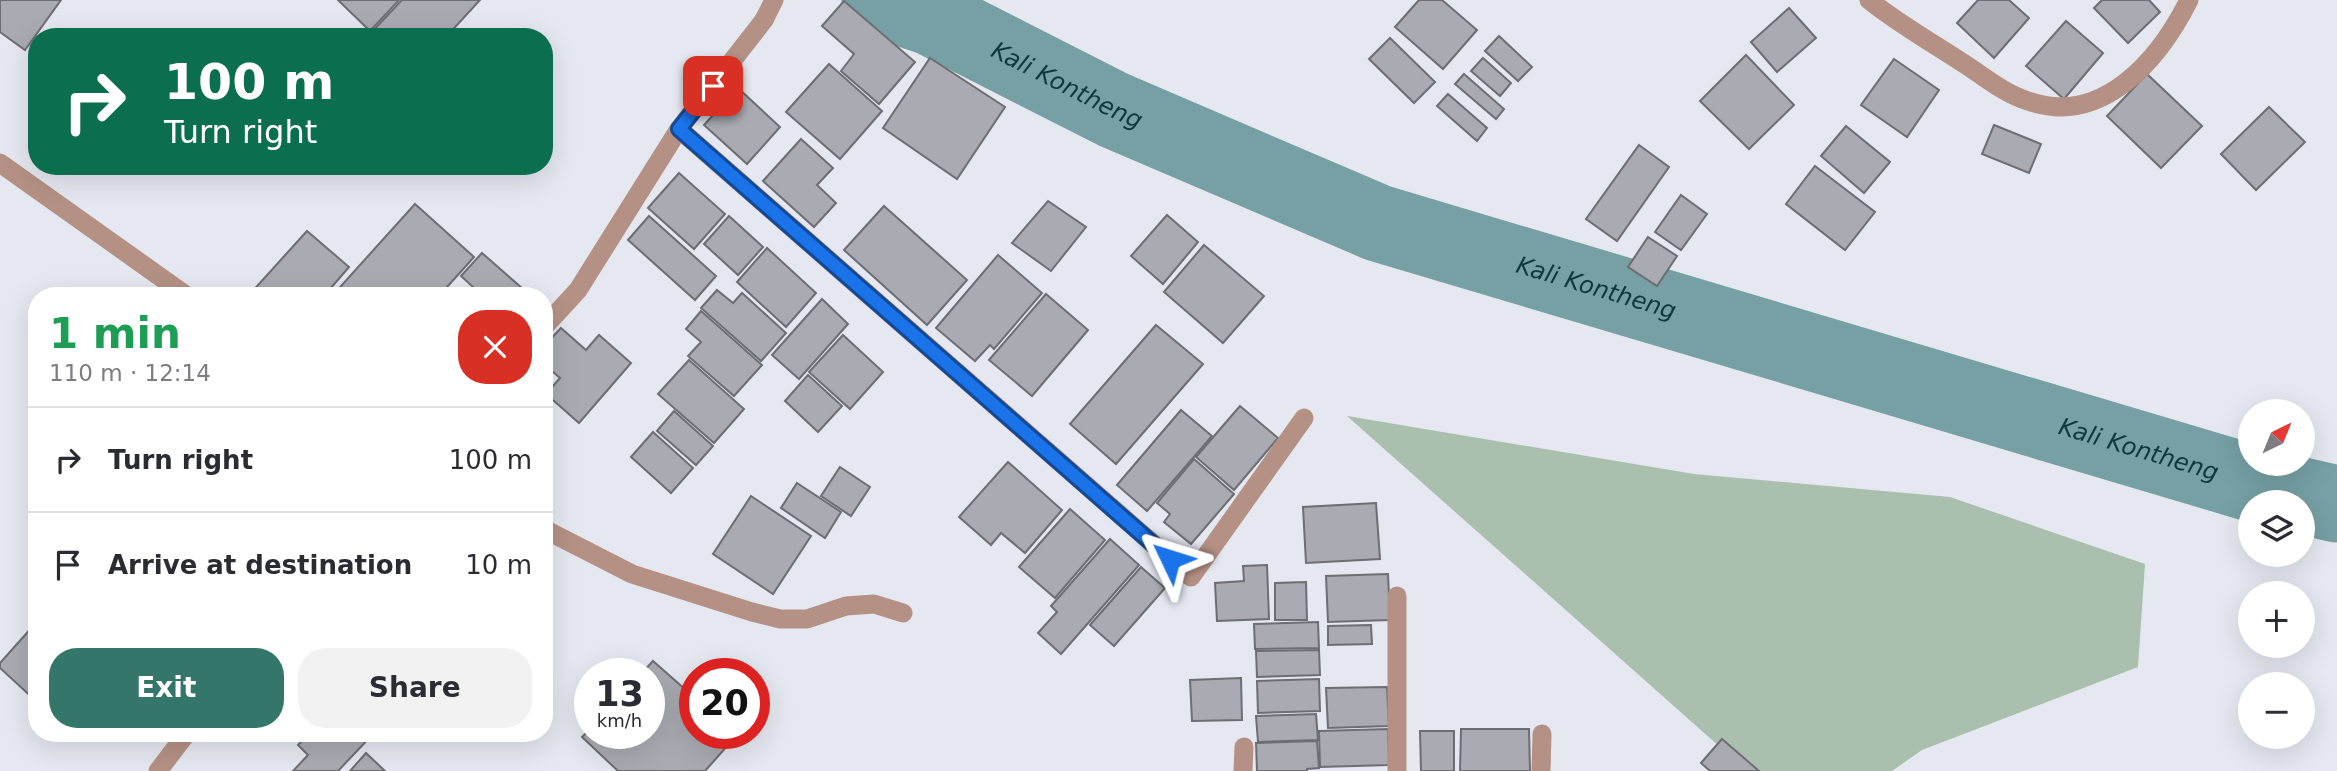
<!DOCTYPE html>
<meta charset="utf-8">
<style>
:root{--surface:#fff;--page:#f2f2f3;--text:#2b2b33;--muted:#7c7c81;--line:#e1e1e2;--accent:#34776a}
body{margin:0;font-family:"DejaVu Sans",sans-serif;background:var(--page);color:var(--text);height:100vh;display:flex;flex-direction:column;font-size:26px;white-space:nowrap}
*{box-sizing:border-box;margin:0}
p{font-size:23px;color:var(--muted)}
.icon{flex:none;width:38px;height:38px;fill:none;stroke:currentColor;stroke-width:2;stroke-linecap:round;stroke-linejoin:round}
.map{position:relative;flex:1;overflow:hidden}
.sheet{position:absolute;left:28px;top:287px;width:525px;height:455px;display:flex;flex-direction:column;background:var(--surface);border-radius:28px;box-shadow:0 7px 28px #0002}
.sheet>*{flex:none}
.banner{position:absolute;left:28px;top:28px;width:525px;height:147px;border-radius:28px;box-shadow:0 7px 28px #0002;background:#0b6e4f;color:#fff;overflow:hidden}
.needle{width:46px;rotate:43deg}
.fabs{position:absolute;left:2238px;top:399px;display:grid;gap:14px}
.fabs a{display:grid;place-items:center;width:77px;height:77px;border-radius:50%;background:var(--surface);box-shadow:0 7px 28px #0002;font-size:35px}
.speed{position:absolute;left:574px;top:658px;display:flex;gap:14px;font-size:35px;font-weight:700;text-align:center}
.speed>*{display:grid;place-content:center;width:91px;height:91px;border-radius:50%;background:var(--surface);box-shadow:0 7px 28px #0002;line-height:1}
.speed small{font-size:18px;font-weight:400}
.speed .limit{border:10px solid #d22;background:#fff;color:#111}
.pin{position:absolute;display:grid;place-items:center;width:60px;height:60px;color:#fff;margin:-30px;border-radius:14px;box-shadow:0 4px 10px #0006}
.me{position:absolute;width:77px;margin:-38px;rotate:311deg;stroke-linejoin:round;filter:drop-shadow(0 0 5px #0008)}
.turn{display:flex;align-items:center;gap:24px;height:147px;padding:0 21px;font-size:32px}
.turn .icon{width:91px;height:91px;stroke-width:2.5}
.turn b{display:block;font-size:49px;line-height:60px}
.round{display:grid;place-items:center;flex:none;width:74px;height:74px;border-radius:28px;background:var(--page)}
.summary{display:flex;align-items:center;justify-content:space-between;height:119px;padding:0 21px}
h1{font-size:42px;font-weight:800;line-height:52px;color:#1e9e55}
.action{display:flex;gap:14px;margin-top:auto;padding:14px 21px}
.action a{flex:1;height:80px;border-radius:28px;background:var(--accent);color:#fff;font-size:28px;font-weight:800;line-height:80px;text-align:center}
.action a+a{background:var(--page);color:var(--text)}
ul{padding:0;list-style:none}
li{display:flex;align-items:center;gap:21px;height:105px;padding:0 21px;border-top:2px solid var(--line)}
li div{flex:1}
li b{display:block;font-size:26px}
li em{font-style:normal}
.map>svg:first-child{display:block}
.green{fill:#aabfad}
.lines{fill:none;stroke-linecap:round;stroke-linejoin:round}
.river{stroke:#76a0a4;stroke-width:77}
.building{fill:#aaaab2;stroke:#6d6d74;stroke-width:2}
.service{stroke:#b59185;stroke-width:19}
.minor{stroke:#b59185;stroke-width:19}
.route-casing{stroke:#114b97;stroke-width:18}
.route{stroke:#1a73e8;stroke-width:12}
.labels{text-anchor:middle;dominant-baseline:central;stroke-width:6;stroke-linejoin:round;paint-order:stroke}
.water-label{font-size:24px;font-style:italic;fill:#0d373b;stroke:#fff}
</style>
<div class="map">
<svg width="2337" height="771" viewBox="0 0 2337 771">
<rect width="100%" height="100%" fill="#e5e8f0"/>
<!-- green -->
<path class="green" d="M1347,416L1694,474L1950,497L2145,564L2138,667L1922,750L1892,771H1747Z"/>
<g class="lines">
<!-- river -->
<path class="river" id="s1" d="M880,0L931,17L1114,110L1378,223L2268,488L2337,504"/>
</g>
<!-- building -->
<g class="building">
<path d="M0,0H61L25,50L0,32Z"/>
<path d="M338,0H399L370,31Z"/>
<path d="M402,0H480L446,37H367Z"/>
<path d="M1419,0H1442L1477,30L1443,69L1395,27Z"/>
<path d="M1978,0H2009L2029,18L1994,58L1957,23Z"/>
<path d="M2102,0H2149L2160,12L2128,43L2094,8Z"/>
<path d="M844,1L915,62L879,104L841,71L854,54L822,26Z"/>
<path d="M1789,8L1816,38L1777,72L1751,42Z"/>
<path d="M2066,21L2103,53L2064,99L2026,66Z"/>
<path d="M1499,36L1532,67L1518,81L1485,51Z"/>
<path d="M1390,38L1435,82L1414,103L1369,59Z"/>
<path d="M1746,55L1794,105L1749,149L1700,101Z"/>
<path d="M930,58L1005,107L957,179L883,128Z"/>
<path d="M1483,58L1511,83L1500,96L1471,71Z"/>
<path d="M1894,59L1939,90L1907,137L1861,105Z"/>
<path d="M829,64L882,111L840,159L786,112Z"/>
<path d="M1464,74L1504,109L1496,119L1455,84Z"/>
<path d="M2147,74L2202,126L2161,168L2107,116Z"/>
<path d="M738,88L780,127L747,164L704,125Z"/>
<path d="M1448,94L1487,128L1477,141L1437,106Z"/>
<path d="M2269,107L2305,142L2256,190L2221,154Z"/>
<path d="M1994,125L2041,144L2029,173L1982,154Z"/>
<path d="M1846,126L1890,162L1864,193L1821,156Z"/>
<path d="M801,139L833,168L817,185L836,203L814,227L763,181Z"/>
<path d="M1639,145L1669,167L1617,241L1586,219Z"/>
<path d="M1815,166L1875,212L1845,250L1786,204Z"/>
<path d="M679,173L725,214L694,249L648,208Z"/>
<path d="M1681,195L1707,214L1681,250L1655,232Z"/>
<path d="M1048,201L1086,227L1051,271L1012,243Z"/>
<path d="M415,204L474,257L439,296H332Z"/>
<path d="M884,206L967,280L927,325L844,250Z"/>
<path d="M1167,215L1198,242L1163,284L1131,256Z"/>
<path d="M649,216L716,276L695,300L628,240Z"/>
<path d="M729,216L763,247L738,275L704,244Z"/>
<path d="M307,231L349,267L324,296H248Z"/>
<path d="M1648,237L1677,256L1657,286L1628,267Z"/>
<path d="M1204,245L1264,296L1223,343L1164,292Z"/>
<path d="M767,248L816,293L786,327L737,282Z"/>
<path d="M482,253L531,296H466L473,287L461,276Z"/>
<path d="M998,255L1042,293L994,349L990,345L975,361L936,328Z"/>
<path d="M717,290L733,303L742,293L786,333L761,361L701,308Z"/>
<path d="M1046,294L1088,330L1032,396L989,360Z"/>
<path d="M822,299L848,324L799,379L772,355Z"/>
<path d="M701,311L762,365L734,396L688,356L701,342L686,329Z"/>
<path d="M1156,325L1203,364L1116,464L1070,424Z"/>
<path d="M561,328L586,350L599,335L631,363L579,423L546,394L560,378L544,364V346Z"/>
<path d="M843,335L883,372L850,409L809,372Z"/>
<path d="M689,360L744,409L714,443L658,394Z"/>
<path d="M808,375L842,406L818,432L785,401Z"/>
<path d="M1240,406L1278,438L1234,490L1196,457Z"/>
<path d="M1181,410L1212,436L1147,511L1117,485Z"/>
<path d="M674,411L713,446L696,465L657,431Z"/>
<path d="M653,432L693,468L671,493L631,457Z"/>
<path d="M1194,459L1234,494L1191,544L1164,522L1170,514L1157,503Z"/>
<path d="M1008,462L1062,510L1025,553L1001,533L991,545L959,517Z"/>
<path d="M840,467L870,487L851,516L821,496Z"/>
<path d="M797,483L841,512L825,538L781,508Z"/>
<path d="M751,496L811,536L773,594L713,554Z"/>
<path d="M1376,503L1380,559L1306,563L1303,507Z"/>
<path d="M1070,509L1105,540L1055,598L1019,567Z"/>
<path d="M1110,539L1139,565L1061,654L1038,633L1057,612L1051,606Z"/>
<path d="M1267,565L1269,619L1217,621L1215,583L1244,581L1243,566Z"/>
<path d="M1141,567L1165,588L1114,646L1090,625Z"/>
<path d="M1388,574L1390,620L1328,622L1326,576Z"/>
<path d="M1306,582L1307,620H1275V583Z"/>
<path d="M1318,622L1319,648L1255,649L1254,624Z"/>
<path d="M34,625L37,628V702L0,668V663Z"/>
<path d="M1371,625L1372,644L1328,645V626Z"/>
<path d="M1319,650L1320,675L1257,677L1256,651Z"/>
<path d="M653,661L695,698V733H734L737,735L705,771H618L582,737L590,729V733H649V674H641Z"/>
<path d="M1241,678L1242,720L1192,721L1190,680Z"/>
<path d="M1319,679L1320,711L1258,713L1257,681Z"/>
<path d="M1387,687L1389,726L1328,728L1326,688Z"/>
<path d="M1316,714L1318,740L1258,742L1256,716Z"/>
<path d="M1388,729L1389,765L1320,767L1319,731Z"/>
<path d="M1461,729H1529L1530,771H1460Z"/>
<path d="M1420,731H1454V771H1421Z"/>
<path d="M309,733H374L338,771H293L308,755L298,745Z"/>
<path d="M1722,739L1759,771H1710L1701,763Z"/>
<path d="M1317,741L1319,768L1307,769V771H1257L1256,743Z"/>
<path d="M366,753L385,771H350Z"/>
</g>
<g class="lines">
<!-- service -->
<g class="service">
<path d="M764,20L774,0"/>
<path d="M679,129L1191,577L1304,418"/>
</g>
<!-- minor -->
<g class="minor">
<path d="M1869,0C1899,24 1931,42 1963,63C1985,77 2003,93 2028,101C2102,127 2159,60 2189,0"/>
<path d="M0,163L187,296"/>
<path d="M544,327L578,290L679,129L764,20"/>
<path d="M544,529L632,574L752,612L780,619H807L846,606L874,604L903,613"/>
<path d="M158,771L187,733"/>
<path d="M1243,771L1244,747"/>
<path d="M1397,771V596"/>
<path d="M1541,771L1542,734"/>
</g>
</g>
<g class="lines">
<defs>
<path id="route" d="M713,86L679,129L1170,559"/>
</defs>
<!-- route casing -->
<use href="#route" class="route-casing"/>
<!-- route -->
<use href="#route" class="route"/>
</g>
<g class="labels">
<!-- water labels -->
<g class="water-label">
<text stroke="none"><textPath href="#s1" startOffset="206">Kali Kontheng</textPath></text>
<text stroke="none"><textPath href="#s1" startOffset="774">Kali Kontheng</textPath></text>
<text stroke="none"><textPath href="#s1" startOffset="1340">Kali Kontheng</textPath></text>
</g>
</g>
</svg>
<div class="fabs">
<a><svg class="needle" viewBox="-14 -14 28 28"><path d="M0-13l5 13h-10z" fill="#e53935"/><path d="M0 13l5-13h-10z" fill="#7c7c81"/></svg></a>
<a><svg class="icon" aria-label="layers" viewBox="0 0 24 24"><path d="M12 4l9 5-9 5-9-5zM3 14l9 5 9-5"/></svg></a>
<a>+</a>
<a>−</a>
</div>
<div class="speed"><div>13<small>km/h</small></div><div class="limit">20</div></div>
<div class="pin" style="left:713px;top:86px;background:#d93025"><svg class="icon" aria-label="arrive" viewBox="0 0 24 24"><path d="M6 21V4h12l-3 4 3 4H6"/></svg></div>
<svg class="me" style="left:1170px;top:559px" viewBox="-20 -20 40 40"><path d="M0-17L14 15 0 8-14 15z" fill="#1a73e8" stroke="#fff" stroke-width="4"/></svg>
<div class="banner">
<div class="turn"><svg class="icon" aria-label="right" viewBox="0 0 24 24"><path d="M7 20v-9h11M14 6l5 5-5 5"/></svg><div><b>100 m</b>Turn right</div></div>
</div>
<section class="sheet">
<div class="summary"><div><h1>1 min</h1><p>110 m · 12:14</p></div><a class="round" style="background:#d93025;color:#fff"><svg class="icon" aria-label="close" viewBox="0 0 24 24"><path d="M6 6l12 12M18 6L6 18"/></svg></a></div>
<ul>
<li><svg class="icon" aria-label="right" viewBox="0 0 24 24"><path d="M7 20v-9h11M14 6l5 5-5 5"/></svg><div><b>Turn right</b></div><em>100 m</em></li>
<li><svg class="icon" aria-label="arrive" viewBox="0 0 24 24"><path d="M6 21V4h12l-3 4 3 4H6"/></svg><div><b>Arrive at destination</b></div><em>10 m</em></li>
</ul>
<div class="action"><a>Exit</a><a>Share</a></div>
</section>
</div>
